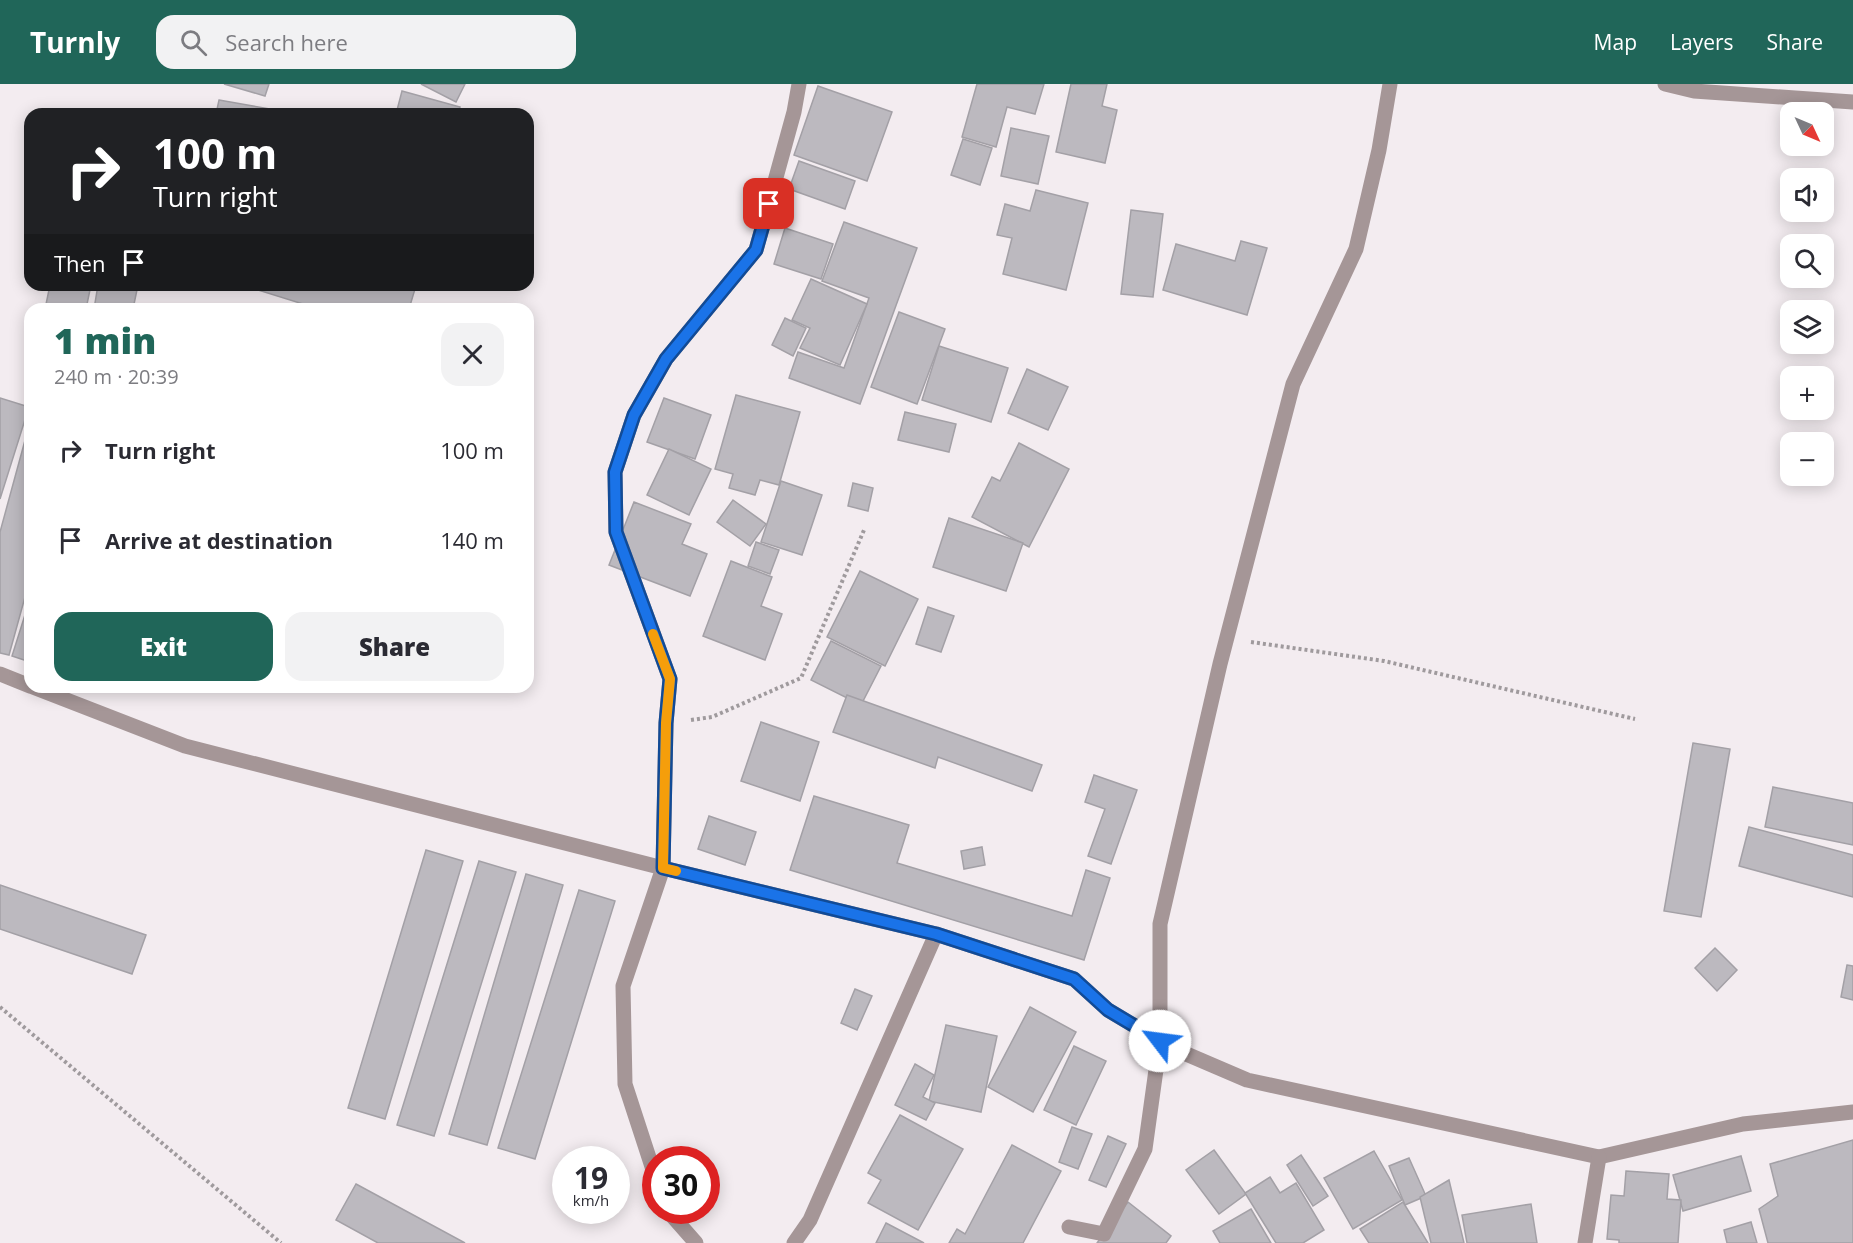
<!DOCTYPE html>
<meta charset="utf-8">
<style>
:root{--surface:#fff;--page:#f2f2f3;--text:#2b2b33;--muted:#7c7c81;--accent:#206659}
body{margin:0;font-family:"Open Sans",sans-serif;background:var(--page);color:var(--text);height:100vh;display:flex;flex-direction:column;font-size:22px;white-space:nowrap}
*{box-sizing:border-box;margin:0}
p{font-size:20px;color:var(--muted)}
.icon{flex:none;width:33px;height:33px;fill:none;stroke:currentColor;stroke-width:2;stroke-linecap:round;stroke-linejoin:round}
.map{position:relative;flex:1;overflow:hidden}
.sheet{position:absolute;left:24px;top:219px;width:510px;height:390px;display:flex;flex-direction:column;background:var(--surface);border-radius:18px;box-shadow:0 3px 15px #0003}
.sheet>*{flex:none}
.guide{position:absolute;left:24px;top:24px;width:510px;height:183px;border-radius:18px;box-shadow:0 3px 15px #0003;background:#202124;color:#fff;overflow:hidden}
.needle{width:39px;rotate:134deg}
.fabs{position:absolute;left:1780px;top:18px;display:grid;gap:12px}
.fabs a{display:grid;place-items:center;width:54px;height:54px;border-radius:12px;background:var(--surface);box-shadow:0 3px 15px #0003;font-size:30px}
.speed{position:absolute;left:552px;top:1062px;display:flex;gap:12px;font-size:30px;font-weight:700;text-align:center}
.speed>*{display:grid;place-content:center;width:78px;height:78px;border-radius:50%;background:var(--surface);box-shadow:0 3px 15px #0003;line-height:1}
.speed small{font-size:15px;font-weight:400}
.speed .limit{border:9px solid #d22;background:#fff;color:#111}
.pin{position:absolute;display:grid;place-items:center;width:51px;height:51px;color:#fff;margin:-26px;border-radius:12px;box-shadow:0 3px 9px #0006}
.me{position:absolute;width:66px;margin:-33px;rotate:300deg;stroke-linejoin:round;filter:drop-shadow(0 0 4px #0008)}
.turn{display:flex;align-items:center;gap:21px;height:126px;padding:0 30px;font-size:27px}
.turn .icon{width:78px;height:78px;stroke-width:2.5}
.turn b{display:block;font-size:42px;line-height:51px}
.then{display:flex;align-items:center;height:57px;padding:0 30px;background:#0003;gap:12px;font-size:22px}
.round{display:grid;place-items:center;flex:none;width:63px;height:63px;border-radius:18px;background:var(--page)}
.head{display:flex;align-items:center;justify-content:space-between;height:102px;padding:0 30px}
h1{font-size:36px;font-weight:800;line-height:45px;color:var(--accent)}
.action{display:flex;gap:12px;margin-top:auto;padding:12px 30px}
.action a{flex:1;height:69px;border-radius:18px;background:var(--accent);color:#fff;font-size:24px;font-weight:800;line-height:69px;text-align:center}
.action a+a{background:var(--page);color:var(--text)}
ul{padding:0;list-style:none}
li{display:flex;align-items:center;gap:18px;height:90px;padding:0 30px}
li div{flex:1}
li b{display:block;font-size:22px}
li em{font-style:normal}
header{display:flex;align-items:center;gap:36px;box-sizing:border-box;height:84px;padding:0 30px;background:var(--accent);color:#fff}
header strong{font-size:28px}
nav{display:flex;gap:33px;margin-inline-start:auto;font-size:21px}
.search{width:420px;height:54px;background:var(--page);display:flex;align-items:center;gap:15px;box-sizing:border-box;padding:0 21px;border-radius:18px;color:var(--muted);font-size:22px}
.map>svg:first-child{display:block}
.building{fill:#bcb9bf;stroke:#a3a0a6;stroke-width:1.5}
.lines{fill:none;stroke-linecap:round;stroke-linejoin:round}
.path{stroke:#9f9a9d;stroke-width:4;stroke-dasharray:3 3;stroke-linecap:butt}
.street{stroke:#a59697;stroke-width:15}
.route-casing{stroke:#114b97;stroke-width:15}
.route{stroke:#1a73e8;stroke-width:10}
.slow{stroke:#f59e0b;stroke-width:10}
</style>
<header>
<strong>Turnly</strong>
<div class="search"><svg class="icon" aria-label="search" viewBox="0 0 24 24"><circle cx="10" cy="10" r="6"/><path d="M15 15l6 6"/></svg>Search here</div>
<nav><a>Map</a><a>Layers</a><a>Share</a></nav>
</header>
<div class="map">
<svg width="1853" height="1159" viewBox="0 0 1853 1159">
<rect width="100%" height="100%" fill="#f3ecf0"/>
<!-- building -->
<g class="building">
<path d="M224,0H269L265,12Z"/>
<path d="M421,0H465L456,18Z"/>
<path d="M977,0H1044L1035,30L1007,23L996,63L962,53Z"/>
<path d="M1071,0H1107L1102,22L1117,26L1105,79L1056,68Z"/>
<path d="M818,2L892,28L867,97L794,71Z"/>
<path d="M402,7L460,23L458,30H396Z"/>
<path d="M219,16L276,26L275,30H216Z"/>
<path d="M1011,44L1049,52L1038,100L1001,92Z"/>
<path d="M963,55L992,64L980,101L951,91Z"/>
<path d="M799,77L855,97L845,125L789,105Z"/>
<path d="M1036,106L1088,119L1066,206L1003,190L1012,154L997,151L1005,120L1030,127Z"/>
<path d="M1131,126L1163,130L1153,213L1121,210Z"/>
<path d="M844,138L917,164L860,320L789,294L798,268L844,284L869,214L822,197Z"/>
<path d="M785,144L833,160L821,195L774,180Z"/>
<path d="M1241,157L1267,164L1247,231L1163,206L1176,160L1235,177Z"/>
<path d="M811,195L867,220L840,281L800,264L810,244L792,236Z"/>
<path d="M50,201H91L86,225H45Z"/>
<path d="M98,201H138L133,225H94Z"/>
<path d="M242,201H414L413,204L415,205L409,225H319Z"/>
<path d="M899,228L945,245L917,320L871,303Z"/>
<path d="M785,234L806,244L793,272L772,261Z"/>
<path d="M939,262L1008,284L991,338L922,316Z"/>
<path d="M1027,285L1068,303L1048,346L1008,329Z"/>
<path d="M736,311L800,328L779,401L760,396L755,411L729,404L733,390L715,385Z"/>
<path d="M0,314L29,323L0,415Z"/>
<path d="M664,314L711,331L695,375L647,358Z"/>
<path d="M905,328L956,340L949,368L898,356Z"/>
<path d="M30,338V495L9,571L0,569V448Z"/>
<path d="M1019,359L1069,385L1029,463L972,433L992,393L1000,397Z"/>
<path d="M669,365L711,385L689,431L647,411Z"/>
<path d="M781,397L822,411L802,471L761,458Z"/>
<path d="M853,399L873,404L868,427L848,422Z"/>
<path d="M733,416L766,440L750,462L717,438Z"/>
<path d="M634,418L691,440L682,460L707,470L690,512L609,481Z"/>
<path d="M949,434L1023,459L1006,507L933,483Z"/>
<path d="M756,458L779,466L770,490L748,482Z"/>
<path d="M731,477L772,493L761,522L782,530L765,576L703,552Z"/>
<path d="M860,487L918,515L885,582L827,553Z"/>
<path d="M30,515V578L12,572Z"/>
<path d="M928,523L954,532L941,568L916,560Z"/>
<path d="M831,557L881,582L861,621L811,596Z"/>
<path d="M847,611L1042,681L1032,707L938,673L935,684L833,648Z"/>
<path d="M761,638L819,658L800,717L741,697Z"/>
<path d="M1693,659L1730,665L1701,833L1664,827Z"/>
<path d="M1094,691L1137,706L1111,780L1088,772L1105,725L1085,718Z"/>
<path d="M1773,703L1853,719V761L1765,743Z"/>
<path d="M814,712L909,741L897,779L1072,832L1086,786L1110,794L1084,876L790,786Z"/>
<path d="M709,732L756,748L745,781L698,765Z"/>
<path d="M1749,743L1853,771V813L1739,782Z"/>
<path d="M982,763L985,781L964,785L961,767Z"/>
<path d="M426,766L463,777L385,1035L348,1024Z"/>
<path d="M479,777L516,788L434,1052L397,1041Z"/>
<path d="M526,790L563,801L487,1061L449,1050Z"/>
<path d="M0,801L146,851L132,890L0,845Z"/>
<path d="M579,806L615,817L535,1075L498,1064Z"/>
<path d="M1715,864L1737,886L1717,907L1695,884Z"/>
<path d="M1847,881L1853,882V916L1841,913Z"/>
<path d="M855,905L872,912L857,946L841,939Z"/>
<path d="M1030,923L1076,948L1033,1028L988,1003Z"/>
<path d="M946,941L997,952L981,1028L929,1017Z"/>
<path d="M1074,962L1106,977L1076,1041L1044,1026Z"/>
<path d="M915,980L934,991L923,1013L935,1019L926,1036L895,1021Z"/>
<path d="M900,1031L963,1065L918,1146L868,1119L881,1096L868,1089Z"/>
<path d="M1072,1043L1092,1050L1078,1085L1059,1078Z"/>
<path d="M1108,1052L1126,1060L1106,1103L1089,1096Z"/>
<path d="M1853,1056V1159H1768L1759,1125L1778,1112L1770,1080Z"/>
<path d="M1012,1061L1061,1087L1023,1159H949L957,1145L965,1150Z"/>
<path d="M1214,1066L1246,1110L1219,1130L1186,1086Z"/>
<path d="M1374,1067L1402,1116L1353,1145L1324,1094Z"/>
<path d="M1301,1071L1328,1112L1313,1122L1287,1081Z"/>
<path d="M1741,1072L1751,1107L1683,1127L1673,1091Z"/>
<path d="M1409,1074L1426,1112L1405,1121L1389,1082Z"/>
<path d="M1626,1087L1669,1090L1667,1115L1681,1116L1678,1159H1619V1156L1607,1155L1611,1111L1624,1112Z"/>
<path d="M1270,1093L1280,1109L1296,1099L1324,1146L1303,1159H1276L1245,1109Z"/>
<path d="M1449,1096L1464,1159H1431L1420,1113Z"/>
<path d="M356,1100L465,1159H378L336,1136Z"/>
<path d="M1128,1118L1171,1152L1166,1159H1097Z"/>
<path d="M1403,1118L1428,1159H1369L1360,1145Z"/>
<path d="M1531,1120L1537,1159H1467L1462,1131Z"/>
<path d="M1251,1125L1271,1159H1220L1213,1147Z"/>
<path d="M1751,1138L1757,1159H1727L1724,1146Z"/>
<path d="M886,1139L924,1159H876Z"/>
</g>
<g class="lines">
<!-- path -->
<g class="path">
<path d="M1251,558L1384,577L1635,635"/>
<path d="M691,636L712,633L801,594L864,446"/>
<path d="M0,923L281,1159"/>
</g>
<!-- street -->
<g class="street">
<path d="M1665,0L1694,7L1853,18"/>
<path d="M0,590L30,602"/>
<path d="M33,603L185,662L663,784L936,850L1074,895L1108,926L1170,963L1247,996L1599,1073L1743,1040L1853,1028"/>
<path d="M656,1095L625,1000L623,902L663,784L666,639L670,595L616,448L615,388L634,331L666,275L756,166L794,28L799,0"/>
<path d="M667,1126L696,1159"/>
<path d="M1069,1143L1104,1150L1145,1065L1160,957V840L1220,580L1293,300L1356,165L1379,66L1390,0"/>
<path d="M794,1159L810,1136L936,850"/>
<path d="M1585,1159L1599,1073"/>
</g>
</g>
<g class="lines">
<defs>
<path id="route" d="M769,120L756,166L666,275L634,331L615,388L616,448L670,595L666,639L663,784L936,850L1074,895L1108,926L1160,957"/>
</defs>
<!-- route casing -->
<use href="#route" class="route-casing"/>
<!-- route -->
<use href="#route" class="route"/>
<!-- slow -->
<path class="slow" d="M653,550L670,595L666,639L663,784L676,787"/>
</g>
</svg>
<div class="fabs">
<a><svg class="needle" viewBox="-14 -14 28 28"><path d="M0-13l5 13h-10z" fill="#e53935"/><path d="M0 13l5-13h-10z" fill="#7c7c81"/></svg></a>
<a><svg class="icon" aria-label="sound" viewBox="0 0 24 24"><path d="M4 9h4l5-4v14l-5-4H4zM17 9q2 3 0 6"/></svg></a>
<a><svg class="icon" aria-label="search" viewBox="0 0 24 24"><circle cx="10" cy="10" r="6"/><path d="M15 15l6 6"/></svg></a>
<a><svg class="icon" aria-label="layers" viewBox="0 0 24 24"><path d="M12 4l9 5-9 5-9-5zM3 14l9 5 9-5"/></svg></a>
<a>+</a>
<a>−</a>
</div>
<div class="speed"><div>19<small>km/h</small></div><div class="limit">30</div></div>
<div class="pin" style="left:769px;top:120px;background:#d93025"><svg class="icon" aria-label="arrive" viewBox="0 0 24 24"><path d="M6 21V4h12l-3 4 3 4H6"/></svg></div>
<svg class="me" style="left:1160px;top:957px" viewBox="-20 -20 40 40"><circle r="19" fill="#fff"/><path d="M0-13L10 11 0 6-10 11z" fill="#1a73e8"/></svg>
<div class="guide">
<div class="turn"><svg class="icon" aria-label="right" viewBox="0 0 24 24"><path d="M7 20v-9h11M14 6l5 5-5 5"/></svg><div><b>100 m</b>Turn right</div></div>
<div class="then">Then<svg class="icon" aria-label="arrive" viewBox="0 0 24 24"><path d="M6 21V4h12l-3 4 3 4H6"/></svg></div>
</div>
<section class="sheet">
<div class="head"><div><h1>1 min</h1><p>240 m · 20:39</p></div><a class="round"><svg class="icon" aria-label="close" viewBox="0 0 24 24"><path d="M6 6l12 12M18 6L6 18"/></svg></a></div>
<ul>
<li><svg class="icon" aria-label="right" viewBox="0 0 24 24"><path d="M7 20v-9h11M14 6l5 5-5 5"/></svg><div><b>Turn right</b></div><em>100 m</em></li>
<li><svg class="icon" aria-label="arrive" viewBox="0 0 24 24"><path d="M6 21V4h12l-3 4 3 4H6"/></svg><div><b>Arrive at destination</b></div><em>140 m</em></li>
</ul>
<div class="action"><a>Exit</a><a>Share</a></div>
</section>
</div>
